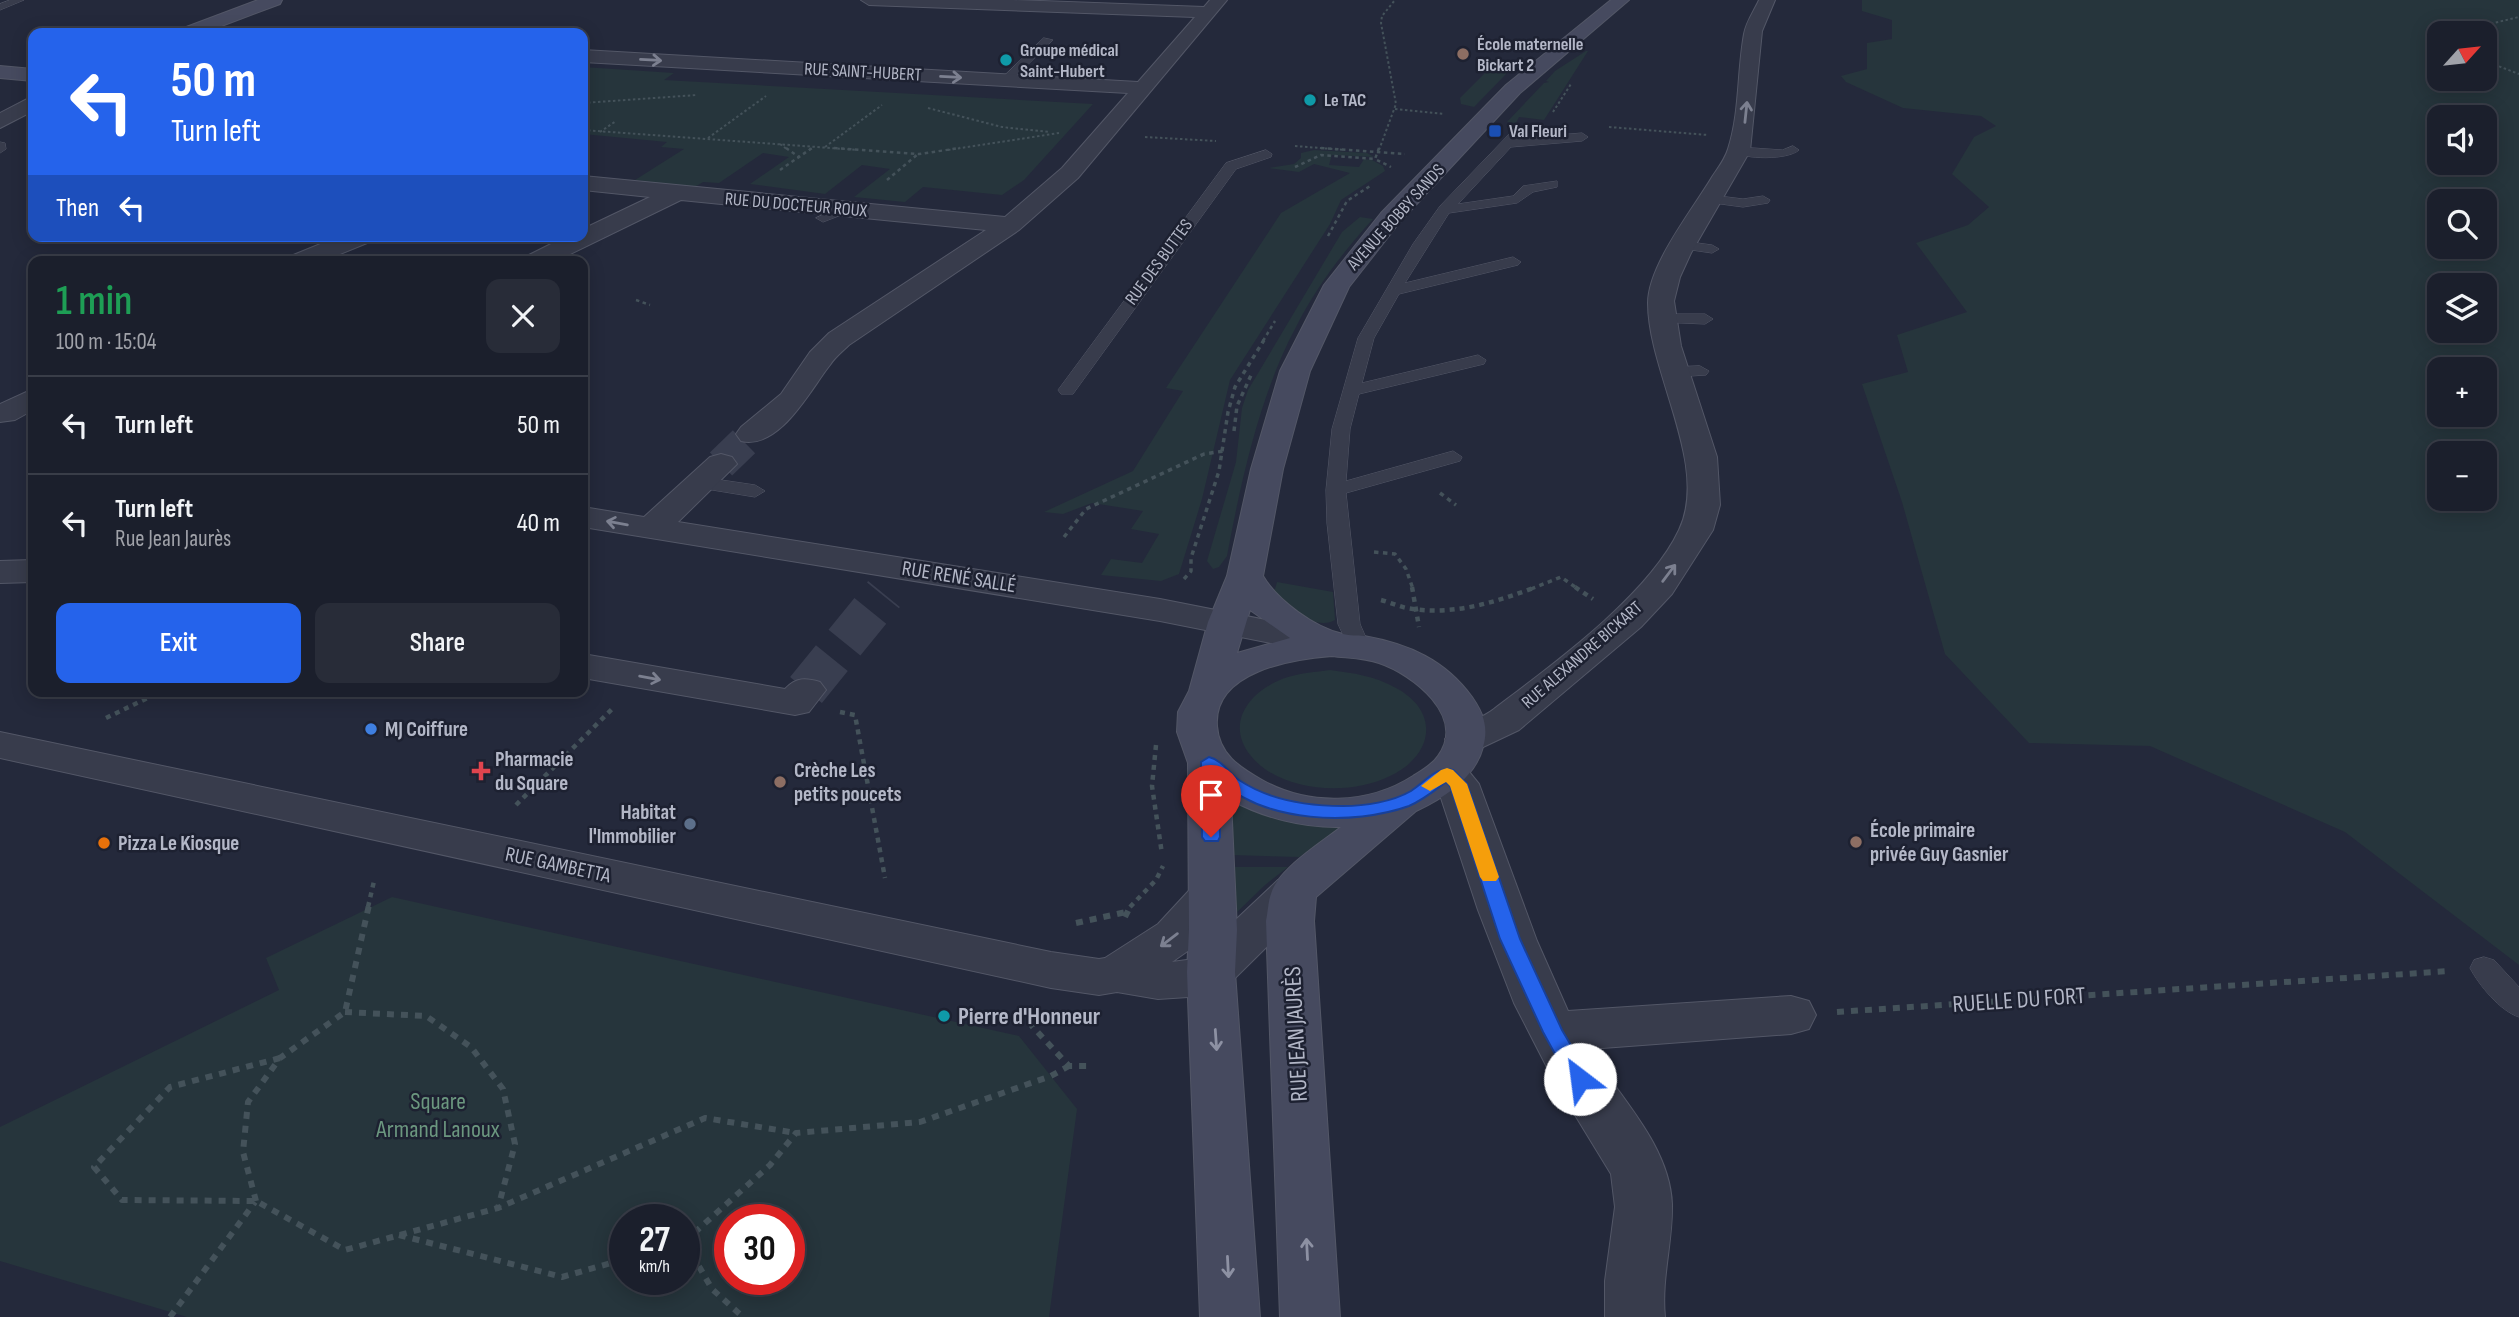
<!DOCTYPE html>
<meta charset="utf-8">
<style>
:root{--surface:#1b1f2c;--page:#282c38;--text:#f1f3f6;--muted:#a0a2a9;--line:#393d48;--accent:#2563eb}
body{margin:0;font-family:"Sofia Sans Condensed",sans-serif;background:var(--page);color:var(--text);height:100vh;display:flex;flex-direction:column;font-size:26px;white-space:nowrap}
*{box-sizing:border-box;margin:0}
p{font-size:23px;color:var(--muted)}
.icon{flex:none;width:38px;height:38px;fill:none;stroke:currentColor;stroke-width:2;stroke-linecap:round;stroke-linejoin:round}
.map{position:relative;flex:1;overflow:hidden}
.panel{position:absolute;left:28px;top:256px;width:560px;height:441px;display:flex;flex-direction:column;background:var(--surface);border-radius:14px;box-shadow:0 4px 18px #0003,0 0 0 2px var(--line)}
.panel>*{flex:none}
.banner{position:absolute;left:28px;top:28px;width:560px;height:214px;border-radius:14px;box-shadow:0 4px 18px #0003,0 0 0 2px var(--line);background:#2563eb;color:#fff;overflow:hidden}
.needle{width:46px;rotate:63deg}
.tools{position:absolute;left:2427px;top:21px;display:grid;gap:14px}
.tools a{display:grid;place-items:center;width:70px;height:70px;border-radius:14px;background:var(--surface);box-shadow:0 4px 18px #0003,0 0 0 2px var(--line);font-size:35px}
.speed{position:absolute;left:609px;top:1204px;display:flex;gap:14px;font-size:35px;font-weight:700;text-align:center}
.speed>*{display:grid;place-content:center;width:91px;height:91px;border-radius:50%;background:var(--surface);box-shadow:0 4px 18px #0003,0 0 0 2px var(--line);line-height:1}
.speed small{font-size:18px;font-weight:400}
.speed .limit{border:10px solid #d22;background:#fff;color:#111}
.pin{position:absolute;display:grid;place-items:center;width:60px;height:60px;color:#fff;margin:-72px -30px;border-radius:50% 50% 50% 0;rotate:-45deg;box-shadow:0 0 7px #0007}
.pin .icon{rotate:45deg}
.me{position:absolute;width:77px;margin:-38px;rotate:330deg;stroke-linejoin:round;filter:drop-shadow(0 0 5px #0008)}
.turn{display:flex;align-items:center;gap:24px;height:147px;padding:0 28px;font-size:32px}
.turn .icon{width:91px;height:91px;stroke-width:2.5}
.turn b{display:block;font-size:49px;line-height:60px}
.then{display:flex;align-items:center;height:66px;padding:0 28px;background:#0003;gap:14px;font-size:26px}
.round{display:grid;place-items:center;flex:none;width:74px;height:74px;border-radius:14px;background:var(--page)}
.overview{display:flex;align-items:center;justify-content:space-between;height:119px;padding:0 28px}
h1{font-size:42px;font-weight:600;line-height:52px;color:#1e9e55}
.cta{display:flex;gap:14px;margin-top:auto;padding:14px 28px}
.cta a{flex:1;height:80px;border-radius:14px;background:var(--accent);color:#fff;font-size:28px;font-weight:600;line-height:80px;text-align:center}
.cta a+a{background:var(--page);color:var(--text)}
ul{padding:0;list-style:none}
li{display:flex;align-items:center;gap:21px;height:98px;padding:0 28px;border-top:2px solid var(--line)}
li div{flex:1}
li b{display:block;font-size:26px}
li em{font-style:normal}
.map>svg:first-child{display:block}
.green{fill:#26353c;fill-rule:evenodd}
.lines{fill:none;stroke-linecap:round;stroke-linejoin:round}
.street-tunnel-far1{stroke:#393e50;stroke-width:32;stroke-dasharray:32 16;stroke-linecap:butt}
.street-tunnel{stroke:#393e50;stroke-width:41;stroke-dasharray:41 20;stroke-linecap:butt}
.lane-casing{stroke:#535767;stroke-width:1}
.street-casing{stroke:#535767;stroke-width:2}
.secondary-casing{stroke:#535767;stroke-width:2}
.path-far4{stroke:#44525a;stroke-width:2;stroke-dasharray:2.5 2.5;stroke-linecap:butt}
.path-far3{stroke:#44525a;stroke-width:2.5;stroke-dasharray:3.5 3.5;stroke-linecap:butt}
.path-far2{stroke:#44525a;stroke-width:3.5;stroke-dasharray:4.5 4.5;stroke-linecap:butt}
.path-far1{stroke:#44525a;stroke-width:4.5;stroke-dasharray:5 5;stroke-linecap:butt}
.path{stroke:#44525a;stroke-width:6;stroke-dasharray:7 7;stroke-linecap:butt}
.lane{fill:#383c4c;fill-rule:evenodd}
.street{fill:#383c4c;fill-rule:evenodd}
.secondary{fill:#464a5f;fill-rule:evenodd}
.oneway{stroke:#7c8090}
.oneway2{stroke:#8d91a3}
.route{fill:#2563eb;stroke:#184099;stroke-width:2}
.slow{fill:#f59e0b}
.education-dot{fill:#8d6e63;stroke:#1d2131;stroke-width:2.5}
.culture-dot{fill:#0f9aa8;stroke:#1d2131;stroke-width:2.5}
.transit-dot{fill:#1a4fb4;stroke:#1d2131;stroke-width:2.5}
.shop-dot{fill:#3f7fe0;stroke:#1d2131;stroke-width:2.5}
.health-dot{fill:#e0444e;stroke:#1d2131;stroke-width:2.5}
.service-dot{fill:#5c6f8a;stroke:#1d2131;stroke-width:2.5}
.food-dot{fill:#e8710a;stroke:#1d2131;stroke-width:2.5}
.labels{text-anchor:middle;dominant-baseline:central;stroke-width:5;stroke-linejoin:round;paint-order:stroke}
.far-poi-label{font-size:18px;font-weight:bold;fill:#b3b7c7;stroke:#1d2131;text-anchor:start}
.far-street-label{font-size:18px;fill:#b3b7c7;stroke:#1d2131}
.street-label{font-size:21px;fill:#b3b7c7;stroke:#1d2131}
.poi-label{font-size:21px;font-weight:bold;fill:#b3b7c7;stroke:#1d2131;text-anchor:start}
.near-street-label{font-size:24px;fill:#b3b7c7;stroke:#1d2131}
.near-poi-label{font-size:24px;font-weight:bold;fill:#b3b7c7;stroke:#1d2131;text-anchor:start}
.near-park-label{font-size:24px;fill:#6b977f;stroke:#1d2131}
</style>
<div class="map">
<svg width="2519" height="1317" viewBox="0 0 2519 1317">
<rect width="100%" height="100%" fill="#24293b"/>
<!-- green -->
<g class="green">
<path d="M1862,0H2519V965L2345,832L2150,746L2029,743L1945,654L1902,502L1862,384L1908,372L1897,335L1967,312L1916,243L1968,225L1989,207L1952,174L1974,137L1996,126L1981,116L1903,108L1846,82L1841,76L1867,69V43L1892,39V20L1862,11ZM2440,33H2485V79H2440ZM2485,117V163H2440V117ZM2485,201V247H2440V201ZM2440,285H2485V331H2440ZM2485,369V415H2440V369ZM2485,453V499H2440V453Z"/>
<path d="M1586,51H1588L1544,120L1519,117L1516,123L1507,122L1544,83L1549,82L1546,81L1555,71Z"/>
<path d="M583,67L674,73L664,80L1093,104L1024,180L1002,195L923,187L905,202L854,197L890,169L862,165L825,194L750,184L789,157L763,153L719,183L703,182L695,187L635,180L684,149L661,147L667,142L583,134Z"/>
<path d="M1488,70L1507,73L1474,107L1461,104L1460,98Z"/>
<path d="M1314,150L1367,153L1374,157L1332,155L1329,165L1359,167L1364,159L1372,160L1383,166L1385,171L1341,200L1330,224L1230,380L1202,499L1179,574L1161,581L1101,575L1111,559L1142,563L1159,534L1131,529L1143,511L1092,503L1063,514L1044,512L1133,471L1183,391L1166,388L1281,213L1350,173L1314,164L1299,172L1269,168L1294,164L1301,158V153Z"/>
<path d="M1360,217L1373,219C1343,252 1316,287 1296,327C1260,394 1241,481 1227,556L1219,567L1213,569L1207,561L1236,462L1242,408L1248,390L1342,232Z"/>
<path d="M1277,582L1333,592L1335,620C1314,633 1282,601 1265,589H1275Z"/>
<path d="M1330,670C1353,673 1375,676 1396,688C1441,712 1433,756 1390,776C1351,796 1281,793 1251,756C1223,722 1252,688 1288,677C1301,673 1315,672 1330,670Z"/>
<path d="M1228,798L1347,825L1299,857L1231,855Z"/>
<path d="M1231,867H1288L1265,885L1235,914Z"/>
<path d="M392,897L1019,1036L1077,1109L1049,1317H187L0,1261V1127L279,990L266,958ZM625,1220H684V1279H625ZM730,1220H789V1279H730Z"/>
</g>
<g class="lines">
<!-- street-tunnel-far1 -->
<path class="street-tunnel-far1" d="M721,464L752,434"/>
<!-- street-tunnel -->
<path class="street-tunnel" d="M806,690L884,594"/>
<defs>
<g id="lane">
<path d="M10,0H24L0,10V4Z"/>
<path d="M1044,38L1053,40L1010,82H1002V78Z"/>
<path d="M1520,126L1526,130L1519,138L1582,133L1588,137L1582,141L1511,147L1458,204L1513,196L1523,186L1557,181V187L1533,192L1517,203L1449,213L1405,283L1513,257L1521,262L1518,265L1399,294L1374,338L1362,383L1478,355L1486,360L1484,364L1359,394L1350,429L1346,481L1453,451L1462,457L1460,461L1346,493L1360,624L1370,647L1367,652H1351L1338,624L1327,523L1326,490L1332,429L1358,338L1413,244L1440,206L1516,127Z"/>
<path d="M0,142L5,143L6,149L0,153Z"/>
<path d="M1793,146L1799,150C1788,160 1744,160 1733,151L1739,147L1782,150Z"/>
<path d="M1266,150L1272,154L1271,157L1236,169L1073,394H1061L1058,390L1061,386L1226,163Z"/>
<path d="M1711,195L1743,199L1763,196L1770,200L1768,203L1743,207L1706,202L1704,199Z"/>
<path d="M844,205L851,209L849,212L823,222L816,218Z"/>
<path d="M1683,241L1712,245L1719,249L1712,253L1678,248L1676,245L1678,242Z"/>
<path d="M1664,314H1705L1713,319L1705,324L1658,322L1656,319Z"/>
<path d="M1700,366L1709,371L1706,375L1675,377L1666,372L1675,367Z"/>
<path d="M701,477L755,485L765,491L755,497L694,487L691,483Z"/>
<path d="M2484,957L2494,960L2519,987V1017C2500,1011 2479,985 2470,968L2474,960Z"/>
</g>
<g id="street">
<path d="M861,0H1013L1204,7L1210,0H1227L1078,178L1019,230L849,345C843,351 835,357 830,365C810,390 780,450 741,441L736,434L741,427L781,394L810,352L829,333L986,230L681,200L556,261H523L527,256L567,236H583V229L650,197L583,190V176L1005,217L1062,168L1128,93L583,62V50L1138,82L1195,17L869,5Z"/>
<path d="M1759,0H1775L1762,31L1750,151L1691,253L1680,277L1674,301L1681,346L1717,457L1720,505L1713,530L1672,594L1641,627L1519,730L1481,748L1466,752L1451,748L1445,739C1457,722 1478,722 1494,709C1552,665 1648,596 1679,530C1710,465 1648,373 1648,303C1648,265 1693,209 1712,177C1718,168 1725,159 1728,149C1740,112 1737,72 1744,34C1746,22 1754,11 1759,0Z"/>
<path d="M33,96V111L0,128V113Z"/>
<path d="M340,236H375L372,241L323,261H287L291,256Z"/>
<path d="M33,389V410L15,420L0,422V404Z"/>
<path d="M721,454L732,457L737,464L678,522L1160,599L1332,633L1345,636L1351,644L1345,652L1332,655L1160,621L583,527V507L644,517L710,457Z"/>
<path d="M33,560V582L0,583V561Z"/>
<path d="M583,654L785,689C796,677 806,678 820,682L826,690L809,712L795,715L583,678Z"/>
<path d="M0,732L1051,952L1099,959L1105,958L1158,924L1196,883L1212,879L1228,883L1235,895L1192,948L1172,962L1194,959L1278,880L1294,876L1310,880L1317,892L1310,904L1228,985L1188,997L1158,999L1117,992L1099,995L1051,988L0,758Z"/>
<path d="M1447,759L1462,763L1479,784L1537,941L1568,1011L1791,996L1809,1001L1816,1015L1809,1029L1791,1034L1589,1049C1619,1096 1670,1146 1672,1204C1673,1242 1661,1279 1665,1317H1605V1281L1615,1207L1611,1174L1553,1079L1514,1003L1478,910L1438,789L1426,773L1432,763Z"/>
</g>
<g id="secondary">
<path d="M258,0H282L280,4L203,33H178L181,29Z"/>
<path d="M1611,0H1629L1520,93L1399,223L1349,287L1310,371L1283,469L1263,576C1277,600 1315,628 1343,634C1350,636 1357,635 1364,636C1409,644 1445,660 1472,697C1483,713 1489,727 1483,747C1475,778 1444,798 1416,811L1316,897L1314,921L1340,1317H1280L1266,921C1268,912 1268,902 1271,894C1278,869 1322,842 1341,827C1304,828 1264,818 1231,800L1237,930L1235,972L1260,1317H1200L1187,972L1189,930L1188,763L1177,732L1178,712L1189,691L1208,622L1227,576L1251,469L1280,371L1324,285L1381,213L1506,85ZM1250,610L1290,638L1237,653ZM1332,656C1348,658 1364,658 1379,663C1412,674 1467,716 1438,756C1432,765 1421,771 1413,776C1368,805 1308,806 1262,780C1239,767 1219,754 1217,726C1213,671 1293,659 1332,656Z"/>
<path d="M0,66L33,69V81L0,78Z"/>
</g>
</defs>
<!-- lane casing -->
<use href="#lane" class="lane-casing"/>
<!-- street casing -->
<use href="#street" class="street-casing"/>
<!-- secondary casing -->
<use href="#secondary" class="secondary-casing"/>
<!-- path-far4 -->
<g class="path-far4">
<path d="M2452,33L2519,17"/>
<path d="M2485,61L2519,74"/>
<path d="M583,103L697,95"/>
<path d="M928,108L1002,127L1050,132"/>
<path d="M1395,109L1444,114"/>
<path d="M1553,112L1571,84"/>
<path d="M1609,127L1708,135"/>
<path d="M583,130L858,150"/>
<path d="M600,132L616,121"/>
<path d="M1145,137L1216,141"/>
<path d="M708,138L766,96"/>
<path d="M780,144L788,150"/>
<path d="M1295,146L1345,150"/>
<path d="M825,147L882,105"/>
<path d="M809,150L813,147"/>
<path d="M948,150L1059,133"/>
<path d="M1379,150L1396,104L1381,23L1382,16L1395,0"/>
</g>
<!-- path-far3 -->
<g class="path-far3">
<path d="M786,148L799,157"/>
<path d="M834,148L919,154L960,148"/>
<path d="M1321,148L1405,154"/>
<path d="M1379,148L1375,159L1391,167"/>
<path d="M1295,167L1321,155L1375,159"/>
<path d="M780,170L812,148"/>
<path d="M887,180L918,154"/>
<path d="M1328,236L1347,201L1370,186"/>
<path d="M636,300L650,305"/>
<path d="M1263,341L1275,321"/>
</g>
<!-- path-far2 -->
<g class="path-far2">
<path d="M583,342H586"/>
<path d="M1234,431L1237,406L1252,373"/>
<path d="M1440,493L1456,505"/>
<path d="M1064,537L1086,509L1204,454L1224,451"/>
<path d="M1374,552L1395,554L1406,569L1413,589"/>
<path d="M1184,579L1191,571V558L1219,471L1228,412L1235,387L1264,340"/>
<path d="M1531,589L1561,577L1578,589"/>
</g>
<!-- path-far1 -->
<g class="path-far1">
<path d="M1412,587L1419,627"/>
<path d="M1575,587L1593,599"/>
<path d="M1381,600C1392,603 1402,608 1413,609C1456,615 1496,602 1536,587"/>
<path d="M840,712L855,715L885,878"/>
<path d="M106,718L162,691"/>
<path d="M1156,745L1152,786L1162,854"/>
<path d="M516,805L614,707"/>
<path d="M368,907L374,881"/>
<path d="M1130,907L1156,880L1163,866"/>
</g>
<!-- path -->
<g class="path">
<path d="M1125,917L1131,905"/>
<path d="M1076,923L1126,912"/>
<path d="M1036,1007L1032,1026L1069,1066H1087"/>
<path d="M345,1012L426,1016L471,1047L503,1089L515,1144L498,1208"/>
<path d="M1837,1012L2450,971"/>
<path d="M280,1058L170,1087L94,1167L122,1200L256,1201L345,1250L498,1208L705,1118L796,1133"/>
<path d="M256,1201L243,1152L248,1102L280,1058L345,1012L369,905"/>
<path d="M399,1235L562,1277L625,1259"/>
<path d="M684,1242L770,1165L796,1133L920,1122L1051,1076L1069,1066"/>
<path d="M685,1242L712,1289L743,1317"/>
<path d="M170,1317L255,1202"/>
</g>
<!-- lane -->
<use href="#lane" class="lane"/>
<!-- street -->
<use href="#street" class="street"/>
<!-- secondary -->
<use href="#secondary" class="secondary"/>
</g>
<!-- one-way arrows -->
<defs><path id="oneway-shaft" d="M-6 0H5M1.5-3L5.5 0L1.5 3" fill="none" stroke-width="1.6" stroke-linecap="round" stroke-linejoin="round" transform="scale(1.75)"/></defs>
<g class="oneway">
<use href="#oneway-shaft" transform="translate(651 60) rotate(3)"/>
<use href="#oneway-shaft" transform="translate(951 77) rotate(3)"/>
<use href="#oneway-shaft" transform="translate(1746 112) rotate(-84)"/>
<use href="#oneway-shaft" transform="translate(617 523) rotate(-170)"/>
<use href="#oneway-shaft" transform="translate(1669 573) rotate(-53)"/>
<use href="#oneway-shaft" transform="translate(650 678) rotate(10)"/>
<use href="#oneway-shaft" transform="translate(1169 940) rotate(143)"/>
</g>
<g class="oneway2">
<use href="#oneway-shaft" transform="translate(1216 1040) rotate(86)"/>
<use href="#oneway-shaft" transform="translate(1307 1249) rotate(-93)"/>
<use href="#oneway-shaft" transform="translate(1228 1267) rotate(87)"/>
</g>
<!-- route -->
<path class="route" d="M1209,757C1222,760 1229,773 1239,780C1269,800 1307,806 1343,806C1365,806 1392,802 1411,791C1424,783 1437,765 1453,770L1467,784L1520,939L1562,1030L1591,1079L1588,1085L1580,1088L1572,1085L1543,1032L1500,939L1450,786L1446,782C1434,791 1423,800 1409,806C1353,826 1265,823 1219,780L1220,837L1218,841H1205L1202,837L1201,762Z"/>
<!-- slow -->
<path class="slow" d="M1447,768L1453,770L1467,784L1499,877L1496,881H1483L1480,877L1450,786L1446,782L1430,791L1421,786L1441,770Z"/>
<!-- markers -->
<g class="education-dot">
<circle cx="1463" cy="54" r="7"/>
<circle cx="780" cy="782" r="7"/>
<circle cx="1856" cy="842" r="7"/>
</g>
<g class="culture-dot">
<circle cx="1006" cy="60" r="7"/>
<circle cx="1310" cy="100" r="7"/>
<circle cx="944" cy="1016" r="7"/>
</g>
<rect class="transit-dot" x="1488" y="124" width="14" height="14" rx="3.5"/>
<circle class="shop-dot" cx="371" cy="729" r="7"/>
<path class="health-dot" d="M477.5 760.5h7v7h7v7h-7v7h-7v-7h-7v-7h7z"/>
<circle class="service-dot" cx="690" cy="824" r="7"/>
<circle class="food-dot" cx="104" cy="843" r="7"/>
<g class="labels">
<!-- far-poi labels -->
<g class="far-poi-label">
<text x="1477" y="44">École maternelle<tspan x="1477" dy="21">Bickart 2</tspan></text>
<text x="1020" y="50">Groupe médical<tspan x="1020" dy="21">Saint-Hubert</tspan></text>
<text x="1324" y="100">Le TAC</text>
<text x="1509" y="131">Val Fleuri</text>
</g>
<!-- far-street labels -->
<g class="far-street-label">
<text transform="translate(863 72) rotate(3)">RUE SAINT-HUBERT</text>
<text transform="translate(796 205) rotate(5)">RUE DU DOCTEUR ROUX</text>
<text transform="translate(1396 217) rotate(-48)">AVENUE BOBBY SANDS</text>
<text transform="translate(1159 262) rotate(-54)">RUE DES BUTTES</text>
<text transform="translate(1582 655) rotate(-41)">RUE ALEXANDRE BICKART</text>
</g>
<!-- street labels -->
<g class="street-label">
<text transform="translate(959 577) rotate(9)">RUE RENÉ SALLÉ</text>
<text transform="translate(558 865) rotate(12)">RUE GAMBETTA</text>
</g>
<!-- poi labels -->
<g class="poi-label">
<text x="385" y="729">MJ Coiffure</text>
<text x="495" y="759">Pharmacie<tspan x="495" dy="24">du Square</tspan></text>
<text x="794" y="770">Crèche Les<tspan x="794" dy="24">petits poucets</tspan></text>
<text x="676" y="812" text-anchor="end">Habitat<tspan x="676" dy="24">l'Immobilier</tspan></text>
<text x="1870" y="830">École primaire<tspan x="1870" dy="24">privée Guy Gasnier</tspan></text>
<text x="118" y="843">Pizza Le Kiosque</text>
</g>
<!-- near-street labels -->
<g class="near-street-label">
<text transform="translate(2019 1000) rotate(-4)">RUELLE DU FORT</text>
<text transform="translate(1296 1034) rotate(-93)">RUE JEAN JAURÈS</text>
</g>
<!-- near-poi labels -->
<g class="near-poi-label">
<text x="958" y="1016">Pierre d'Honneur</text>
</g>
<!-- near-park labels -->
<g class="near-park-label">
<text x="438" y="1101">Square<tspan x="438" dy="28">Armand Lanoux</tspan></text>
</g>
</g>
</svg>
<div class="tools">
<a><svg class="needle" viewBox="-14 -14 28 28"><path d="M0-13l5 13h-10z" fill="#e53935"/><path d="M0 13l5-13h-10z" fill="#a0a2a9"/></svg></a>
<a><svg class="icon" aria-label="sound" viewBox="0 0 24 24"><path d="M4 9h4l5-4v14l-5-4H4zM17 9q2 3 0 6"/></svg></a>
<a><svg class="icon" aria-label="search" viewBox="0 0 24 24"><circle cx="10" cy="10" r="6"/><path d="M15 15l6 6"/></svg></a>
<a><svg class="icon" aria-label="layers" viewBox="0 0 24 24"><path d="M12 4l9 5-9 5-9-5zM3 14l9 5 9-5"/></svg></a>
<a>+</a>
<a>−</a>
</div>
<div class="speed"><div>27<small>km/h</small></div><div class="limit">30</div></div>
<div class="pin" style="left:1211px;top:837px;background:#d93025"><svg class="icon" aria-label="arrive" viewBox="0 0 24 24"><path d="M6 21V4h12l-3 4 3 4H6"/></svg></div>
<svg class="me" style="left:1580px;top:1079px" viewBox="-20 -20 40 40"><circle r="19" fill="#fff"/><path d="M0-13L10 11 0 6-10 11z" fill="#2563eb"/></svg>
<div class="banner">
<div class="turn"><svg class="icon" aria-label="left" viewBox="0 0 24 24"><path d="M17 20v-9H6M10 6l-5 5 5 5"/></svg><div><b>50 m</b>Turn left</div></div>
<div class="then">Then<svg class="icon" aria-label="left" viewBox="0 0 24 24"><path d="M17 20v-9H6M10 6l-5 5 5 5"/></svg></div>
</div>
<section class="panel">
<div class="overview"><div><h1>1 min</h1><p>100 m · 15:04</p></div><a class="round"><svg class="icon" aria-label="close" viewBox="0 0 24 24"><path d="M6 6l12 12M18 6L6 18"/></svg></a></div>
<ul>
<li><svg class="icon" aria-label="left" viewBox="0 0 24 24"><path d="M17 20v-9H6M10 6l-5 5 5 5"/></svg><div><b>Turn left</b></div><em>50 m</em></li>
<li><svg class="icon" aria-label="left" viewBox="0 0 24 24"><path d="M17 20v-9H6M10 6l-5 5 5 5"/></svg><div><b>Turn left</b><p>Rue Jean Jaurès</p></div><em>40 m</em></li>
</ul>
<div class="cta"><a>Exit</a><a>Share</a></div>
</section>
</div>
